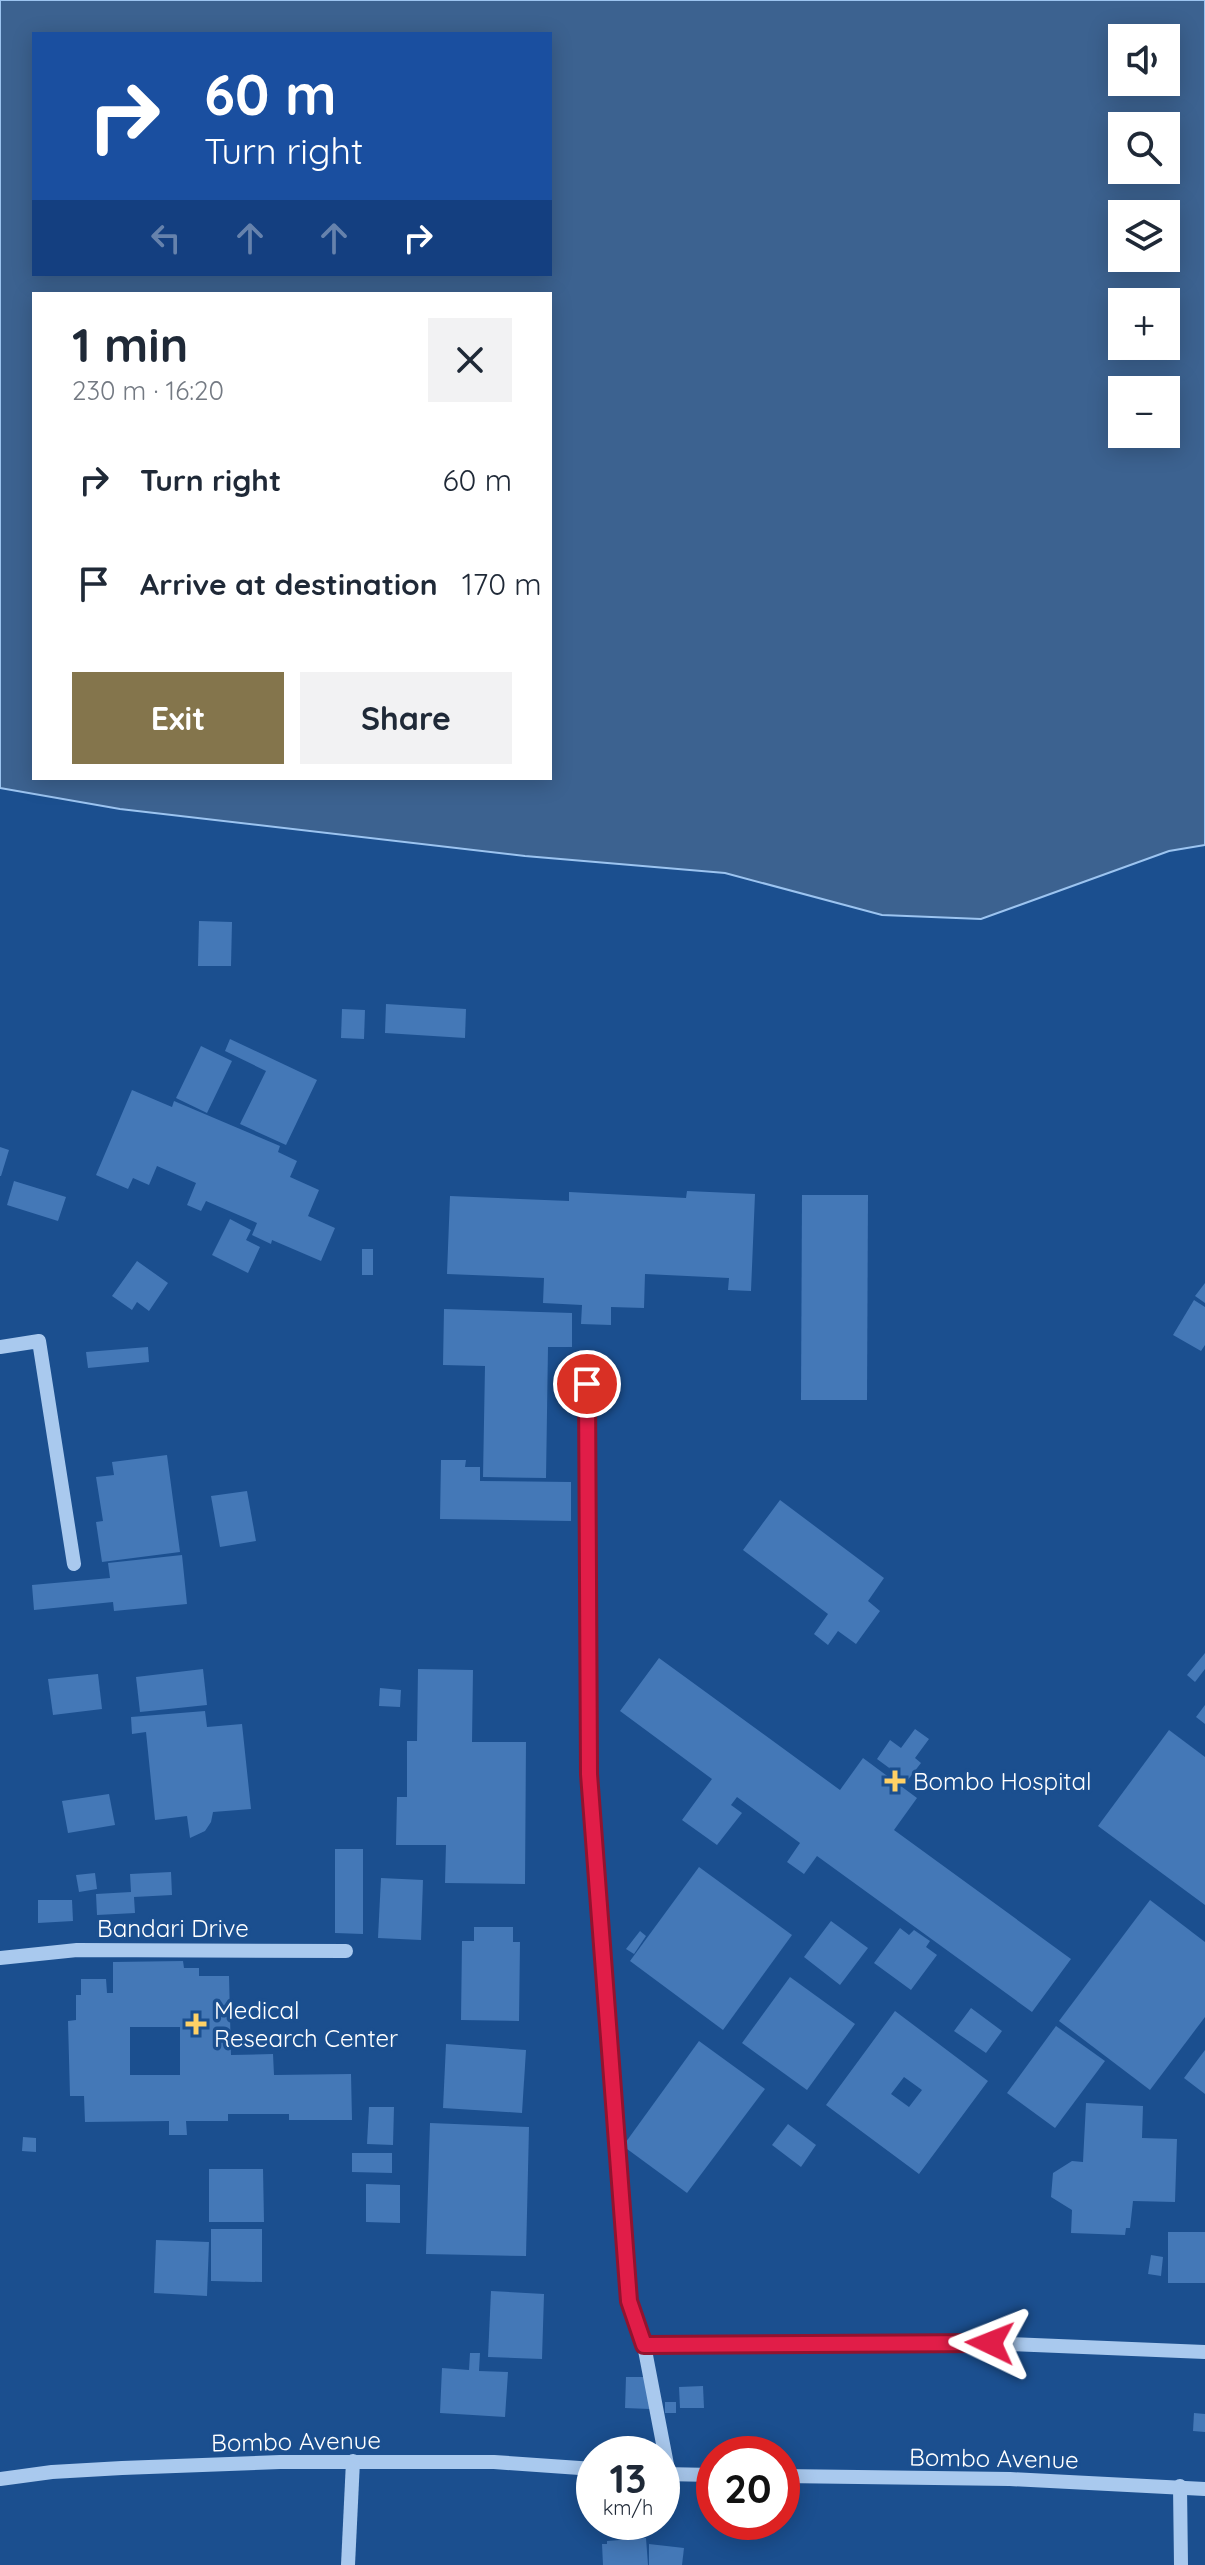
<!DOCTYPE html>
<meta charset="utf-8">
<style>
:root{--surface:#fff;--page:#f2f2f3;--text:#1f2937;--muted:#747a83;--accent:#84754c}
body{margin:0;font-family:Quicksand,sans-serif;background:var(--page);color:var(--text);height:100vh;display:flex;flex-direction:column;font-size:30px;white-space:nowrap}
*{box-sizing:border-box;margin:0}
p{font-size:26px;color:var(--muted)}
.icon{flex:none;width:44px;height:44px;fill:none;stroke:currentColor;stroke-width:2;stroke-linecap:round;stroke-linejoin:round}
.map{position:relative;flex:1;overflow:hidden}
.details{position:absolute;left:32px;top:292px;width:520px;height:488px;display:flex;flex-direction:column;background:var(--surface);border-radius:0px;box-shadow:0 4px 20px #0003}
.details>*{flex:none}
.hud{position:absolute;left:32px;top:32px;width:520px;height:244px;border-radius:0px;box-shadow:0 4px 20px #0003;background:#1a4fa0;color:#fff;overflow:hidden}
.controls{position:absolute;left:1108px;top:24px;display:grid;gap:16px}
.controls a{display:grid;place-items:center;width:72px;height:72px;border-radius:0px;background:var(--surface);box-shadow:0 4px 20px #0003;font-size:40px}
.speed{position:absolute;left:576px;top:2436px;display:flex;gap:16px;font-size:40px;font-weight:700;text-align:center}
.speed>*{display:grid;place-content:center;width:104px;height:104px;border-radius:50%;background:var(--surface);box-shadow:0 4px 20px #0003;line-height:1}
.speed small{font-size:20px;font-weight:400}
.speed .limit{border:12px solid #d22;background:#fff;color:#111}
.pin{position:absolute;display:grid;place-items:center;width:68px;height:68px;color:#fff;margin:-34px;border:4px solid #fff;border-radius:50%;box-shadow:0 2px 8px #0007}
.me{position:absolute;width:88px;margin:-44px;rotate:272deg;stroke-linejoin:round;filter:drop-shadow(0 0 6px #0008)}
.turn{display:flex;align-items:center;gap:28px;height:168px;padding:0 40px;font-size:36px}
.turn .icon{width:104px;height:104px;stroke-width:2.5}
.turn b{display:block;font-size:56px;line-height:68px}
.lanes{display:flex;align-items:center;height:76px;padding:0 40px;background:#0003;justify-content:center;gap:40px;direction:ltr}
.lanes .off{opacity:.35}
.round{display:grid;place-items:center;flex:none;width:84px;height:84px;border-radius:0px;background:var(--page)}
.summary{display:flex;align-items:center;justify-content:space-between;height:136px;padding:0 40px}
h1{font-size:48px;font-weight:700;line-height:60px}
.button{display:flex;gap:16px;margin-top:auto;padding:16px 40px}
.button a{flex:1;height:92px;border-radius:0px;background:var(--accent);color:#fff;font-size:32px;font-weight:700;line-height:92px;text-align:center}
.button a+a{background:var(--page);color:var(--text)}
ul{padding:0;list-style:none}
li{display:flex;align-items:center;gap:24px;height:104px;padding:0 40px}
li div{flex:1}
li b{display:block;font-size:30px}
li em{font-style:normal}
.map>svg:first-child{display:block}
.water{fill:#3c6290;stroke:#9cc4f0;stroke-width:2;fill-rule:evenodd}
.building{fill:#4478b7;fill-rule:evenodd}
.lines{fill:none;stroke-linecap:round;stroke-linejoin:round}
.minor{stroke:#a9c9ee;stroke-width:14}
.route-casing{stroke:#92132f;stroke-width:20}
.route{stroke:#e11d48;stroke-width:14}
.poi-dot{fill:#ffd166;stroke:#1b4f8f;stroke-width:3}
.labels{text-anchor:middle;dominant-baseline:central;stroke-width:7;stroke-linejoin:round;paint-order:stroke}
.poi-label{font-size:24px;fill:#fff;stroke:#1b4f8f;text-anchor:start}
.street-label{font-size:24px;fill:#fff;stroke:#1b4f8f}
</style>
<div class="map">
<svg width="1205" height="2565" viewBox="0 0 1205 2565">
<rect width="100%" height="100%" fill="#1b4f8f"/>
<!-- water -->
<path class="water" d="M0,0H1205V845L1169,851L981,919L882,915L725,873L525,856L120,809L0,788ZM550,34V274H34V34ZM1122,38H1166V82H1122ZM1122,126H1166V170H1122ZM1166,214V258H1122V214ZM34,294H550V778H34ZM1122,302H1166V346H1122ZM1122,390H1166V434H1122Z"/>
<!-- building -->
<g class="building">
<path d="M199,921L232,922L231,966H198Z"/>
<path d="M386,1004L466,1009L465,1038L385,1033Z"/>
<path d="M342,1009L365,1010L364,1039L341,1038Z"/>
<path d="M230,1039L317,1080L286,1145L240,1124L266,1071L225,1051Z"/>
<path d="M201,1046L232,1061L207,1113L176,1098Z"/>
<path d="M132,1090L172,1107L174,1101L280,1146L278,1152L297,1161L290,1177L319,1190L308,1216L335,1228L321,1261L272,1240L271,1244L252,1235L257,1223L206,1201L201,1211L187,1205L196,1183L157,1166L149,1185L133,1178L128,1189L96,1175Z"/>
<path d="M0,1147L9,1150L1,1176H0Z"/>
<path d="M14,1181L66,1197L58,1221L7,1205Z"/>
<path d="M687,1191L755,1194L751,1291L728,1290L729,1278L645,1274L644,1308L611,1307V1325L581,1324L582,1305L543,1303L544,1278L447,1274L450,1196L569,1201V1192L686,1198Z"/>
<path d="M802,1195H868L867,1400H801Z"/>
<path d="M230,1219L251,1230L246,1240L260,1247L248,1273L212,1255Z"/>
<rect x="362" y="1249" width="11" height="26"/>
<path d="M137,1261L168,1283L149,1311L137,1302L132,1310L112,1296Z"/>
<path d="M1205,1283V1303L1195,1296Z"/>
<path d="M1194,1300L1205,1307V1345L1201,1351L1173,1335Z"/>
<path d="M444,1309L572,1313V1347H548L546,1478L483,1477L485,1366L443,1365Z"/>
<path d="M148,1347L149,1362L88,1368L86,1352Z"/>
<path d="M167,1455L180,1552L102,1562L96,1522L103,1521L96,1477L114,1475L112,1462Z"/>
<path d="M441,1460H466L465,1467H480V1481L571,1482V1521L440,1519Z"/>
<path d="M247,1491L256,1541L220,1547L211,1496Z"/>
<path d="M780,1500L884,1578L868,1601L880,1611L856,1644L838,1631L828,1645L814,1634L828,1614L743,1550Z"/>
<path d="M182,1555L187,1604L114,1611L113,1602L34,1610L32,1585L110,1578L108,1563Z"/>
<path d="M1205,1653V1669L1195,1682L1187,1675Z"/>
<path d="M659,1658L840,1790L863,1758L917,1798L894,1830L1071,1959L1032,2012L817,1856L804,1874L787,1862L800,1843L737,1797L731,1805L742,1813L717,1845L682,1820L712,1779L620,1711Z"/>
<path d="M203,1669L207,1705L140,1712L136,1677Z"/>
<path d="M418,1669L473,1670L472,1742H526L525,1884L445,1883L446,1845H396L397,1797H407V1741H417Z"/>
<path d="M98,1674L102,1709L53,1715L48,1679Z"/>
<path d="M380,1688L401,1690L400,1707L379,1706Z"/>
<path d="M1205,1705V1724L1196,1717Z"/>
<path d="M205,1711L207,1727L242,1724L251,1809L213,1812L211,1822L205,1831L190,1838L187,1816L155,1820L146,1732L132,1734L131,1717Z"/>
<path d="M915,1729L929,1739L915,1758L921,1763L907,1781L877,1759L890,1740L901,1748Z"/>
<path d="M1169,1730L1205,1757V1905L1098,1826Z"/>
<path d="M109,1794L115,1825L68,1833L62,1801Z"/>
<path d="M335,1849H363V1934L335,1933Z"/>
<path d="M699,1867L792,1935L723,2030L630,1961Z"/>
<path d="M171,1872L172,1895L134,1897L135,1913L97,1915L96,1894L131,1892L130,1874Z"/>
<path d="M95,1873L97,1889L79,1892L76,1875Z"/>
<path d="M381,1878L423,1880L421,1940L378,1938Z"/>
<path d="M38,1900H72L73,1921L38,1923Z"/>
<path d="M1150,1900L1205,1942V2017L1150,2090L1059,2021Z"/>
<path d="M831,1921L868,1948L840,1985L804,1957Z"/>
<path d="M474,1927H513V1942H520L519,2021L461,2020L462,1941H474Z"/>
<path d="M900,1928L909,1935L914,1930L930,1941L926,1947L937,1955L911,1990L874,1963Z"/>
<path d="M640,1931L646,1936L634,1954L626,1949Z"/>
<path d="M183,1961L184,1968H199V1976H229L231,2055L273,2054L274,2075L351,2074L352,2120H289V2114H228V2121H186L187,2135H169V2121L85,2122L84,2096H70L68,2021L76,2020V1995H81V1979H106L107,1993H113V1962ZM130,2027H180V2075H130Z"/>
<path d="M790,1977L855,2024L807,2090L742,2043Z"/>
<path d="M971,2008L1002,2031L986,2053L954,2031Z"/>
<path d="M895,2011L988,2081L919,2174L826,2105ZM904,2077L922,2090L909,2107L891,2094Z"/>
<path d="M1056,2026L1105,2061L1055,2128L1007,2093Z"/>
<path d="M699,2041L765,2089L687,2193L623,2146Z"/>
<path d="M446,2044L526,2050L522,2113L443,2108Z"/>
<path d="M1205,2050V2094L1184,2078Z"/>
<path d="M1086,2103L1143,2106L1142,2138L1177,2139L1175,2202L1133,2201L1130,2228H1126L1125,2235L1071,2233L1072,2210L1051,2197L1053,2173L1072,2161L1083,2162Z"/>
<path d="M369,2107H394L393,2145L367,2144Z"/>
<path d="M430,2123L529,2127L526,2256L426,2254Z"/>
<path d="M788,2124L816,2145L801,2167L772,2145Z"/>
<path d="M23,2137L36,2138V2152L22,2151Z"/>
<path d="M352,2153H392V2173L352,2172Z"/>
<path d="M209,2169H263L264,2222H209Z"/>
<path d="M366,2184L400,2185V2223L366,2222Z"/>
<path d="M211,2229H262V2282L211,2281Z"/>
<rect x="1168" y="2232" width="37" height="51"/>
<path d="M156,2240L209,2242L207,2296L154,2293Z"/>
<path d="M1151,2255L1163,2257L1161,2276L1148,2274Z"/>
<path d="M491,2291L544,2294L542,2359L488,2357Z"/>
<path d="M470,2353H480L479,2371L508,2372L505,2417L440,2413L442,2368L469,2370Z"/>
<path d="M626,2377H650V2409L625,2408Z"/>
<path d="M703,2386L704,2408H680L679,2387Z"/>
<rect x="665" y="2402" width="11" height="11"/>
<path d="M1194,2413L1205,2414V2432L1193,2431Z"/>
<path d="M646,2538L648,2565H603L602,2544H607V2541Z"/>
<path d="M649,2544L684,2548L682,2565H649Z"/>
</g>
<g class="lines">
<!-- minor -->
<g class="minor">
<path d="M0,1347L39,1341L74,1564"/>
<path d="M587,1384L589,1774L629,2301L644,2345L669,2475"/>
<path d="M0,1958L77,1950L346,1951"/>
<path d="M644,2345L959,2342L1205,2352"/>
<path d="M662,2474L714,2475"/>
<path d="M782,2476L1010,2479L1205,2489"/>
<path d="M0,2479L52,2472L122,2468L280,2462H494L594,2469"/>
<path d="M1180,2486L1181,2565"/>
<path d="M348,2565L353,2461"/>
</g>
</g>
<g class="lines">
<defs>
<path id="route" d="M587,1384L589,1774L629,2301L644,2345L990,2343"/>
</defs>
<!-- route casing -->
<use href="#route" class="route-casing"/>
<!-- route -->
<use href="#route" class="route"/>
</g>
<!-- markers -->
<g class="poi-dot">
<path d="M891 1769h8v8h8v8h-8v8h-8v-8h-8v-8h8z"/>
<path d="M192 2012h8v8h8v8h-8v8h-8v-8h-8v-8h8z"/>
</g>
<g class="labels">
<!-- poi labels -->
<g class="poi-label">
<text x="913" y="1781">Bombo Hospital</text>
<text x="214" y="2010">Medical<tspan x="214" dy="28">Research Center</tspan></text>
</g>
<!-- street labels -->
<g class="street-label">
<text x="173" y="1928">Bandari Drive</text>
<text transform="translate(296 2441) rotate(-1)">Bombo Avenue</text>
<text transform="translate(994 2458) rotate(1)">Bombo Avenue</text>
</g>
</g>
</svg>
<div class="controls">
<a><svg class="icon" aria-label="sound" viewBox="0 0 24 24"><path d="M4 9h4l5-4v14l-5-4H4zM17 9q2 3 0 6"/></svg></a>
<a><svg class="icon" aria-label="search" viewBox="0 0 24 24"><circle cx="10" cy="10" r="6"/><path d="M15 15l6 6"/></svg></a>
<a><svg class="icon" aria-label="layers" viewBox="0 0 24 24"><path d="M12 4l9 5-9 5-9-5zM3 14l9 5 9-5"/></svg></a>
<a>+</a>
<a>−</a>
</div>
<div class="speed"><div>13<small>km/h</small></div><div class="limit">20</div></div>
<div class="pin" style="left:587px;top:1384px;background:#d93025"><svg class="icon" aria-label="arrive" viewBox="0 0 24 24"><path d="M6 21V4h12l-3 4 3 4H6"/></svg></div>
<svg class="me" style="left:990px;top:2343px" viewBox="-20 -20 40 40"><path d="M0-17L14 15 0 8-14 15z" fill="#e11d48" stroke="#fff" stroke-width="4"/></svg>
<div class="hud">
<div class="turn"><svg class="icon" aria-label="right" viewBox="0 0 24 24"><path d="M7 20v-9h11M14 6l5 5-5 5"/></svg><div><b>60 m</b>Turn right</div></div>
<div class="lanes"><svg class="icon off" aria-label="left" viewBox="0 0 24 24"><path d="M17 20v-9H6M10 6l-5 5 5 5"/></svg><svg class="icon off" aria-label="ahead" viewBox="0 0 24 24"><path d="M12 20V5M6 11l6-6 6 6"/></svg><svg class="icon off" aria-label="ahead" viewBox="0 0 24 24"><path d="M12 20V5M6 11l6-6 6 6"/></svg><svg class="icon" aria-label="right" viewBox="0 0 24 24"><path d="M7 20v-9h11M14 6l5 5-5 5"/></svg></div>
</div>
<section class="details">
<div class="summary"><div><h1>1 min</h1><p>230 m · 16:20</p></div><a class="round"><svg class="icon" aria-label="close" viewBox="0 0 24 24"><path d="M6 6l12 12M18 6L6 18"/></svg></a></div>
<ul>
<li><svg class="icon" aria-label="right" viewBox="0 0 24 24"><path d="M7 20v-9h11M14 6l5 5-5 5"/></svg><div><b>Turn right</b></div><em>60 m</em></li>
<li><svg class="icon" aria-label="arrive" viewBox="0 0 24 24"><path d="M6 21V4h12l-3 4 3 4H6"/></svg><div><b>Arrive at destination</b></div><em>170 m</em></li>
</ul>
<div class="button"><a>Exit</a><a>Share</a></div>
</section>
</div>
